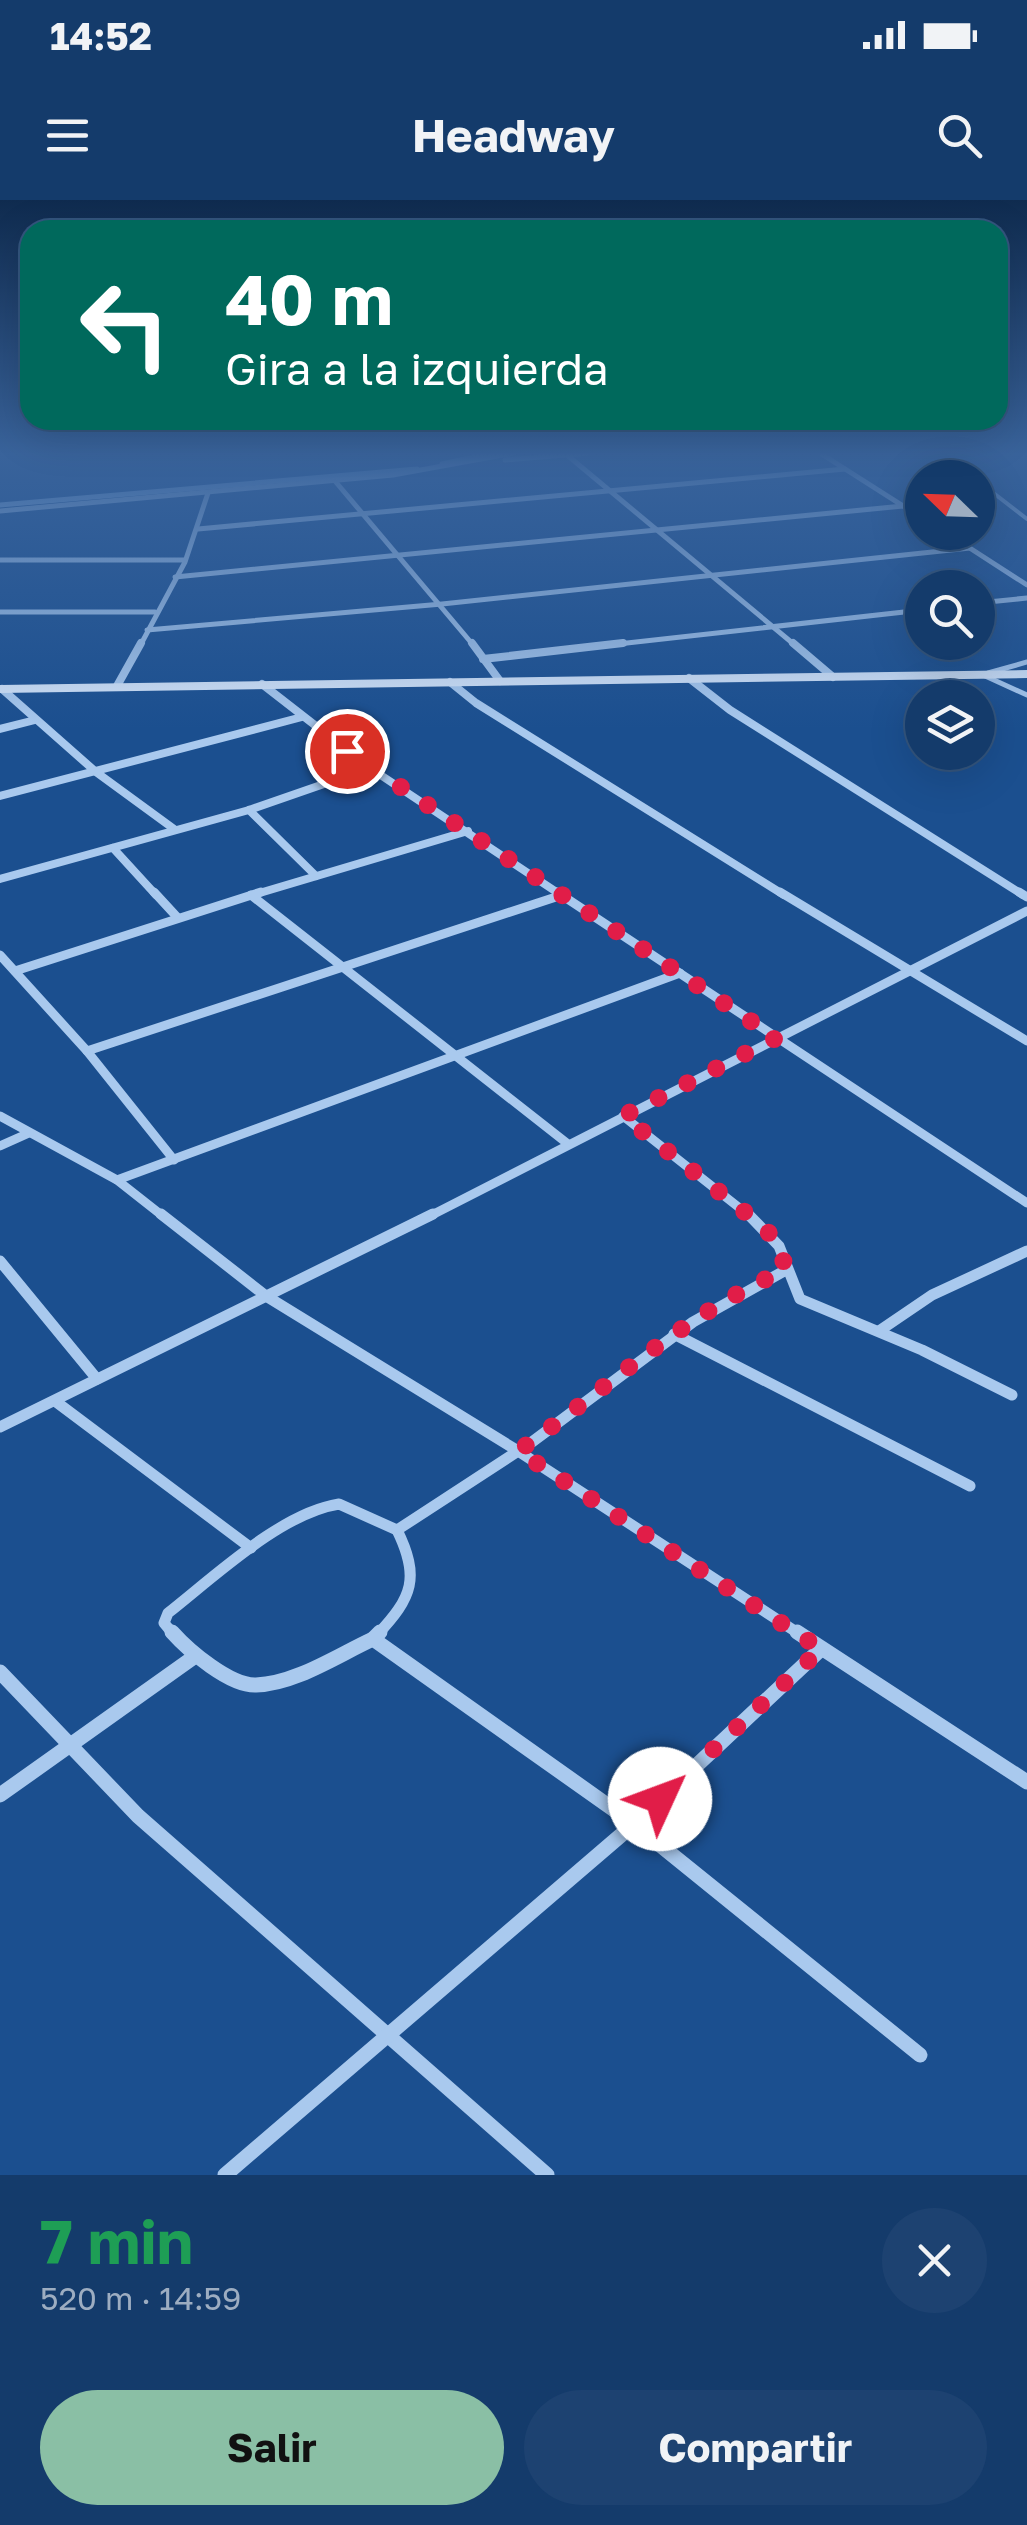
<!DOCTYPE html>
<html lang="es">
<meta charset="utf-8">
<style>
:root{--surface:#143b6b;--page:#1d4271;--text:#f1f3f6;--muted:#9dadc1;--line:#33557e;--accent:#8abfa5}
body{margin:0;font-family:"Golos Text",sans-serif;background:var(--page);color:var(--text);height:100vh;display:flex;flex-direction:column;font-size:38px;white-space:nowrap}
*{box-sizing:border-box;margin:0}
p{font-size:32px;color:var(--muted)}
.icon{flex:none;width:55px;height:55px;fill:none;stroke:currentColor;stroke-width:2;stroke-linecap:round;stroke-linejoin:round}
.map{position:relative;height:1975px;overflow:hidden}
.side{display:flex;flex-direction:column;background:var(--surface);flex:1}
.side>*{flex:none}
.banner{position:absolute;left:20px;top:20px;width:988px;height:210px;border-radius:30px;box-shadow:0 10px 40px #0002,0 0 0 2px var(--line);background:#00695c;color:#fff;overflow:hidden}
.needle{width:65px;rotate:293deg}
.controls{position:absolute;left:905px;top:260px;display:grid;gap:20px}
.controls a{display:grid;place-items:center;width:90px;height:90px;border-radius:50%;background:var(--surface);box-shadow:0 10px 40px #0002,0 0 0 2px var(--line);font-size:50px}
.pin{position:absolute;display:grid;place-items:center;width:85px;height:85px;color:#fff;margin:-42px;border:5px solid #fff;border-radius:50%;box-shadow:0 2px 10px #0007}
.me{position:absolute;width:110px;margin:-55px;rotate:47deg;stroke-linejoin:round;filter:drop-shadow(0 0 8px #0008)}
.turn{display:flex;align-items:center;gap:35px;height:210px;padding:0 40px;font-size:45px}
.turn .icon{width:130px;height:130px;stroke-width:2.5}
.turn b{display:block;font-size:70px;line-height:85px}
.round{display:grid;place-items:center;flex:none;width:105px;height:105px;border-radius:52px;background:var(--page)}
.head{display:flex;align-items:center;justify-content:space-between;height:170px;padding:0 40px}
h1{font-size:60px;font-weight:700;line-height:75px;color:#1e9e55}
.action{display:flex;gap:20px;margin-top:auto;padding:20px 40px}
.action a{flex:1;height:115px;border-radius:60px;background:var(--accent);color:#111;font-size:40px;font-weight:700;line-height:115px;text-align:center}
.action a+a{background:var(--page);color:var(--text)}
.status{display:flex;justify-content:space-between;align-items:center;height:70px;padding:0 50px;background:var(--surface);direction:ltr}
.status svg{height:28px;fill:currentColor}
header{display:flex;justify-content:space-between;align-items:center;height:130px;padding:0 40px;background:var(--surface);font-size:45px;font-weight:700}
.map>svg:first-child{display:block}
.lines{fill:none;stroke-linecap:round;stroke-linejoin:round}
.stream{stroke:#9cc4f0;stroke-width:5}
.lane-far1{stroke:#a9c9ee;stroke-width:4}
.lane{stroke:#a9c9ee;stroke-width:5}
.street-far4{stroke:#a9c9ee;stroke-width:5}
.street-far3{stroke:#a9c9ee;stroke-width:8}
.street-far2{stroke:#a9c9ee;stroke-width:9}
.street-far1{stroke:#a9c9ee;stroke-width:11}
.street{stroke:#a9c9ee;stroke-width:15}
.secondary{fill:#d6e6fa;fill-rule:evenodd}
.route{stroke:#e11d48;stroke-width:18;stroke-dasharray:0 32.4}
</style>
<div class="status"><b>14:52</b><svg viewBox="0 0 49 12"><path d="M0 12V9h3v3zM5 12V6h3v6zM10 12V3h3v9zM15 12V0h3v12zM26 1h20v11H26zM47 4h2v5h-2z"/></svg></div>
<header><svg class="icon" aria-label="menu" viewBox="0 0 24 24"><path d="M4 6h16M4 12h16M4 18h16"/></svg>Headway<svg class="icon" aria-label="search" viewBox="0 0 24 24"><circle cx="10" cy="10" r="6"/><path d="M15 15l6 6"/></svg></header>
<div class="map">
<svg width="1027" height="1975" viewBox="0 0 1027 1975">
<rect width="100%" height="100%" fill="#1b4f8f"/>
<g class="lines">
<!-- stream -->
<g class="stream">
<path d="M442,264L493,253"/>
<path d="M0,305L417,269"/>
</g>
<!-- lane-far1 -->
<g class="lane-far1">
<path d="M970,275L973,278"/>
<path d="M978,281L1027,319"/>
</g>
<!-- lane -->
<g class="lane">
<path d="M988,473L1027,462"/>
<path d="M983,475L1027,495"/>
</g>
<!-- street-far4 -->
<g class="street-far4">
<path d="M820,253L922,318"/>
<path d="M567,255L796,446"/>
<path d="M505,260L589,253"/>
<path d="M335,281L474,446"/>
<path d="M0,311L393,275L514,253"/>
<path d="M198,329L845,269"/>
<path d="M945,332L1027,385"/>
<path d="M0,360H185"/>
<path d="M175,377L903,306"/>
<path d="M978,403L1027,398"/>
<path d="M0,412H155"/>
<path d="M147,430L442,404L970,348"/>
<path d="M140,446L185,362L208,293"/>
<path d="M600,446L922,410"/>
</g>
<!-- street-far3 -->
<g class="street-far3">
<path d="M472,443L500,481"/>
<path d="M793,443L833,477"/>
<path d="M483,459L623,443"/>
<path d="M689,478L730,510L1023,695"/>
<path d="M450,482L476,503L784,695"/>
<path d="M262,484L370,568L561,695"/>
<path d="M117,486L141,443"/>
<path d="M2,489L96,572L174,629"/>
<path d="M0,529L35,520"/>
<path d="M0,596L302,517"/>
<path d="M249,610L316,676"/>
<path d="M113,648L156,695"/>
<path d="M0,679L249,610L370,568"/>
<path d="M253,695L468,631"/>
</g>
<!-- street-far2 -->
<g class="street-far2">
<path d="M154,692L177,717"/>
<path d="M557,692L1027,1003"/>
<path d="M780,692L1027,841"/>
<path d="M1019,692L1027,697"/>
<path d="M251,695L568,944"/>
<path d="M0,755L87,851L174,960"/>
<path d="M15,771L261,692"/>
<path d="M87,851L562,695"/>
<path d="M0,916L117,980L164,1017"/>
<path d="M623,916L751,1017"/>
<path d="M0,946L29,933"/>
<path d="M117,980L680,773"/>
<path d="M428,1017L1027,711"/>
</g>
<!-- street-far1 -->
<g class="street-far1">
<path d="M161,1014L266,1096L518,1251L801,1435"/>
<path d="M748,1014L779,1046L800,1099L922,1150L1012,1195"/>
<path d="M0,1061L97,1179"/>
<path d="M879,1131L932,1095L1027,1051"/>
<path d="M674,1134L970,1286"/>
<path d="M55,1201L251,1348"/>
<path d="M0,1227L433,1014"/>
<path d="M174,1435L164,1423L168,1413C214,1377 281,1313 339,1304L397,1330L532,1242L693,1122L786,1070"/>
<path d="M377,1435C413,1397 420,1377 397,1330"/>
</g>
<!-- street -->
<g class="street">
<path d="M172,1432C189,1451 230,1486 256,1485C295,1484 338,1455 373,1439L634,1624L920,1855"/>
<path d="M797,1432L1027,1582"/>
<path d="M373,1439L380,1432"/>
<path d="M0,1472L138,1616L547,1975"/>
<path d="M0,1595L194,1457"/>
<path d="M225,1975L634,1624L821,1449"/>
</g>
<!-- secondary -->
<path class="secondary" d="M1027,470V478L0,493V485Z"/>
</g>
<!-- sky -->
<linearGradient id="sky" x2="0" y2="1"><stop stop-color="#0f2b4f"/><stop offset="0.48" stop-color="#39639b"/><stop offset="1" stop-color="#39639b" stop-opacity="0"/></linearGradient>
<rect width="1027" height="529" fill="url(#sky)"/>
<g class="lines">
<!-- route -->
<path class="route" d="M347,551L776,838L623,916L765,1028L779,1046L786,1070C685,1113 607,1189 518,1251L821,1449L660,1599"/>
</g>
</svg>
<div class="controls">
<a><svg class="needle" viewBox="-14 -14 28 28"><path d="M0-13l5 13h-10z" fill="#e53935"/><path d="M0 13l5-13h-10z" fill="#9dadc1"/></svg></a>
<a><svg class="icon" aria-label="search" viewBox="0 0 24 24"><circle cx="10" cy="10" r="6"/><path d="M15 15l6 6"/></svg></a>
<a><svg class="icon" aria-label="layers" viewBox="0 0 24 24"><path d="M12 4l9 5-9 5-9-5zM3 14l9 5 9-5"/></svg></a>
</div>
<div class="pin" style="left:347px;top:551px;background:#d93025"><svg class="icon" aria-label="arrive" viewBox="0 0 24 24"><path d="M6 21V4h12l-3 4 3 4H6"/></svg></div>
<svg class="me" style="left:660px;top:1599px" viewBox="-20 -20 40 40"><circle r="19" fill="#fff"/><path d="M0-13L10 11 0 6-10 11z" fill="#e11d48"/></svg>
<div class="banner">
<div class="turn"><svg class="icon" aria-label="left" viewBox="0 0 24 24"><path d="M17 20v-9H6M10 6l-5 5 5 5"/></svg><div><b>40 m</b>Gira a la izquierda</div></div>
</div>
</div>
<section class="side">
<div class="head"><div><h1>7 min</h1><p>520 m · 14:59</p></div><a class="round"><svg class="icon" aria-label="close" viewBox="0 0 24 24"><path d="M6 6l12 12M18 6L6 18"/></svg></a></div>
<div class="action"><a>Salir</a><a>Compartir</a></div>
</section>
